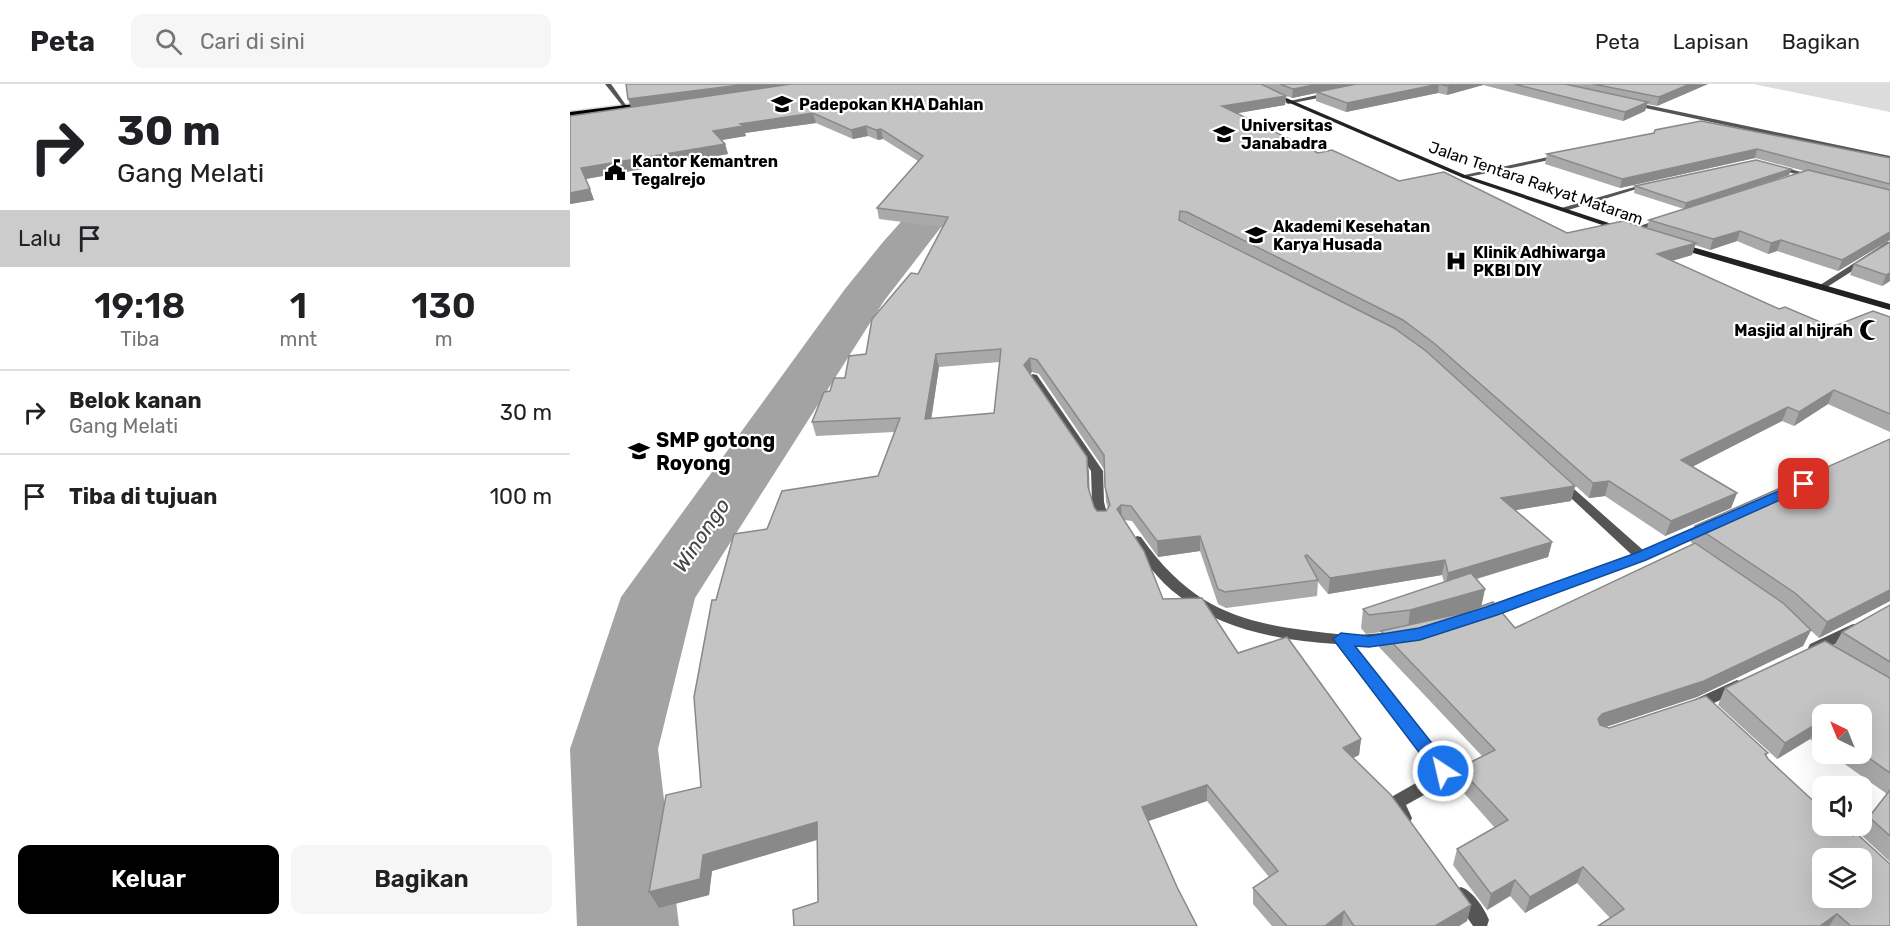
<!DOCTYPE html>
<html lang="id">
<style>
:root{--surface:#fff;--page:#f6f6f6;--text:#202124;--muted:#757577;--line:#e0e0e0;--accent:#000}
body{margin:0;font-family:Rubik,sans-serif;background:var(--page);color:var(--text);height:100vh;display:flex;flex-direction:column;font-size:22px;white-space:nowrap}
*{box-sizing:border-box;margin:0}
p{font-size:20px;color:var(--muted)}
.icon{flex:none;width:33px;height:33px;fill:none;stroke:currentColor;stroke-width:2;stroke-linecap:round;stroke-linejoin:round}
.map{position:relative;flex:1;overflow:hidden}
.panel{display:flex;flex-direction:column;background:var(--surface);width:570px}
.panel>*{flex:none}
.hud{background:#fff;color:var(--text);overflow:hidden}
.needle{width:39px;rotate:317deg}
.fabs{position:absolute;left:1242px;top:620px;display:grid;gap:12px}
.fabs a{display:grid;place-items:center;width:60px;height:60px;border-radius:12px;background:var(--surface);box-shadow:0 6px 24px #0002;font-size:30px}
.pin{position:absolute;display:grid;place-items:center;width:51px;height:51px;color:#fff;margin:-26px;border-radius:12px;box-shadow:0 3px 9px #0006}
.me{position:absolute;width:66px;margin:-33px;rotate:325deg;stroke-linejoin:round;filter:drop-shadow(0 0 4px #0008)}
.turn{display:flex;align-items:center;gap:21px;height:126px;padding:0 18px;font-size:27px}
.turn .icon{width:78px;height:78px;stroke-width:2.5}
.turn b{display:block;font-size:42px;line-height:51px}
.then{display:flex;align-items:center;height:57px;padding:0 18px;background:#0003;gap:12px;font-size:22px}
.eta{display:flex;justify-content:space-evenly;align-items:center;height:102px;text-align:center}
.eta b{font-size:36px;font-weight:600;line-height:42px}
.button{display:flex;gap:12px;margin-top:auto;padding:12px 18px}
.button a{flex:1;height:69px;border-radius:12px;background:var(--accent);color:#fff;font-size:24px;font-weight:600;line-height:69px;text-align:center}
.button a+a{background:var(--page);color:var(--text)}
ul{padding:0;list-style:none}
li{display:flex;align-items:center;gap:18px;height:84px;padding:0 18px;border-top:2px solid var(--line)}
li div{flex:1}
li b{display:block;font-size:22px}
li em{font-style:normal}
header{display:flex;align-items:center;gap:36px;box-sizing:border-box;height:84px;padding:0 30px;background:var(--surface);border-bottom:2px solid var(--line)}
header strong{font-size:28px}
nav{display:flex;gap:33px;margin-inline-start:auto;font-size:21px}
.search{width:420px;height:54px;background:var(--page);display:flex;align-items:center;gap:15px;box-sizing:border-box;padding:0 21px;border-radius:12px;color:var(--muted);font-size:22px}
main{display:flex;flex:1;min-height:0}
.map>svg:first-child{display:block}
.green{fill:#dcdcdc}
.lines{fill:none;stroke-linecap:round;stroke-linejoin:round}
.river{fill:#a3a3a3;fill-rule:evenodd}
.primary-casing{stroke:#dbdbdb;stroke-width:3}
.street{fill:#555;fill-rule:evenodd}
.secondary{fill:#222;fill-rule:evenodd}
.primary{fill:#000;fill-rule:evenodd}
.wall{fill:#a9a9a9;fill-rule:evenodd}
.shaded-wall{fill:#898989}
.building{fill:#c4c4c4;stroke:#898989;stroke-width:1.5;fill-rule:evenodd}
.route{fill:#1a73e8;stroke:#114b97;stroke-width:1.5}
.labels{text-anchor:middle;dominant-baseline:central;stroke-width:4.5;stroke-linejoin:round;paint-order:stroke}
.far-poi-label{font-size:16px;font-weight:bold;fill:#000;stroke:#fff;text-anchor:start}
.far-street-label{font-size:16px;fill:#000;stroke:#fff}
.poi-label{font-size:20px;font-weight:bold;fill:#000;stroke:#fff;text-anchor:start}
.water-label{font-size:21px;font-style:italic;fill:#444;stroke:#fff}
</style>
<header>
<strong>Peta</strong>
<div class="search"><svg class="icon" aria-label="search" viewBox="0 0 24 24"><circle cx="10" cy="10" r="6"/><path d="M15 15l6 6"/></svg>Cari di sini</div>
<nav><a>Peta</a><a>Lapisan</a><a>Bagikan</a></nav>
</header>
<main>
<section class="panel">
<div class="hud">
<div class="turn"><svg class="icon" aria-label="right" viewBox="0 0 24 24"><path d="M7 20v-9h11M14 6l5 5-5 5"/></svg><div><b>30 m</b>Gang Melati</div></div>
<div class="then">Lalu<svg class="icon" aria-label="arrive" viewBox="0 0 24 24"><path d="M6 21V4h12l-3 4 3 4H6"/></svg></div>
</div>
<div class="eta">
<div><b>19:18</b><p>Tiba</p></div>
<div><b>1</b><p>mnt</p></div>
<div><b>130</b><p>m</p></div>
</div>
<ul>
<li><svg class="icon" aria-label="right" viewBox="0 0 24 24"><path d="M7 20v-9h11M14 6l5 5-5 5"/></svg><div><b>Belok kanan</b><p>Gang Melati</p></div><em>30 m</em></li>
<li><svg class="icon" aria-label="arrive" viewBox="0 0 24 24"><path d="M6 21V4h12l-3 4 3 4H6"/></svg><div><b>Tiba di tujuan</b></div><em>100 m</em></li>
</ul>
<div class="button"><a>Keluar</a><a>Bagikan</a></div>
</section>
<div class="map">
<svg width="1320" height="842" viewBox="0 0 1320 842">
<rect width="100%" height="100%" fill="#fff"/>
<!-- green -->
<path class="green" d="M1183,0H1320V28Z"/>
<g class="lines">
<!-- river -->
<path class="river" d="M379,0H410C433,22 431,29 436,59L314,217L125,514L88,665L109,842H7L0,665L51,513L275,205L313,158L402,58L399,23Z"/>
<defs>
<path id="primary" d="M80,18L82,21L0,32V28Z"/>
</defs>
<!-- primary casing -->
<use href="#primary" class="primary-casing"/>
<!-- street -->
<g class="street">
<path d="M35,0H41L58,24H54Z"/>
<path d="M761,8L763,11L718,20L715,18Z"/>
<path d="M1063,18L1320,72V76L1061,21Z"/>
<path d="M992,70L995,72L994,73L893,94L890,92Z"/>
<path d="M1205,81L1246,92L1247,93L1244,95L1203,84V82Z"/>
<path d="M1078,99L1083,100L995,127L988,125Z"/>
<path d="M1093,134H1096V138L1059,149L1055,147Z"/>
<path d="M1317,158H1320V163L1254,205L1247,203Z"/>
<path d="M463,290L467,291L533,387L534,418L539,437L537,440H529L527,437L522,418L521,387L458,293Z"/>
<path d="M991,396L995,397L1073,466L1131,441L1135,440L1141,444L1139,447L1076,475L919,532H909L907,529L909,526L1062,471L987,401L985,399Z"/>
<path d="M567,452L571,453C628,534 683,541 775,551C792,553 813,546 830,550L832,554L830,558L825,559L783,561L881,687L872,701L836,721L842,734L840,739C828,743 823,734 819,724L823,712L860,691L864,687L766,560C713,557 652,546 609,512C589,497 574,477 561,456Z"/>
<path d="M1283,540L1288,542L1290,545L1288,548L1250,568H1240L1238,564L1240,560Z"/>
<path d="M1167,596L1172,598L1174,602L1172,606L1131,625L1126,627L1121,625L1118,621L1121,617Z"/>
<path d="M891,803C903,807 914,824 919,836L917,842H903L882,811L885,805Z"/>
</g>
<!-- secondary -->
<g class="secondary">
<path d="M676,0H684L895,91L1057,145L1050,147L891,93Z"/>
<path d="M1106,160H1112L1320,220V226L1106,164Z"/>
</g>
<!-- primary -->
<use href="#primary" class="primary"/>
</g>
<!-- wall -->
<g class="wall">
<path d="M56,0H1138L1087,22L1077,20L1075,27L1053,37L913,1L877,11L868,9L776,28L746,17V9L722,14L704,6L716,12L715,21L666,29L748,69L762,66L829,97L874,88L997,149L1053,137L1077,144L1079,136L1114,125L1064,109L1065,102L1186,76L1221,85L1219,91L1126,121L1234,87L1185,74L1050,104L975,80L977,70L1084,49L1085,46L1131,37L1320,74V156L1268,187L1207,167L1198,170L1167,157L1140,166L1125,161L1122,171L1102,177L1209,225L1215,223L1262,243L1303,227L1320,233V348L1258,320L1224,342L1212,337L1122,383L1167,409L1161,424L1095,452L1035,412L1019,414L861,271L1005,402L1001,417L945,426L982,458L978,473L907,495L915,505L911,522L923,518L945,544L1123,460L1120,457L1125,442L1320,355V517L1249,554L1239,545L1241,546L1233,562L1127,613L1036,643L1039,644L1136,612L1198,669L1196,672L1198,675L1252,725V741H1270L1283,752L1286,749L1320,780V842H1028L1040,834L1007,799L955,829L940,812L917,826L883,781L887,765L925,744L886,700L889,684L912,672L809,563L811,548L796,550L791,544L793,525L874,498L872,491L758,510L748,498L747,512L656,524L648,520L630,467L588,473L562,437L554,436L574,467L593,515L632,514L668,569L717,553L791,655L789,671L783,674L821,711L901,821L897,837L889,842H702L683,820V804L699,793L637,717L578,737L607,803L627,842H224L223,826L248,818L247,756L142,787L139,811L89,824L79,808L96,711L131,703L124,613L142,516H146L164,450L197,445L212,407L308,392L324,348L246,352L242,338L254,308L260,307L264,294H275L279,272L296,270L302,235L341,189L348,190L372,143L309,135L307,124L348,77L313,55L308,56L298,52L283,55L246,39L175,49L176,52L151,56L155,60L158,70L16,95L24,116L0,120V32L61,23L58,15ZM615,139H617L678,170ZM430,278L424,329L361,335L369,283ZM462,288L469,290L534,385L536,418L538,424L536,427H527L524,423L519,408L517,373L460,290ZM1252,774H1292V813H1252Z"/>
<path d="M1320,158V197L1312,202L1280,191L1284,180Z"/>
<path d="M1320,521V778L1289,749L1299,733L1317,710L1259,669H1292L1252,630V664L1240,655L1207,675L1148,621L1155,604L1264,562L1272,548Z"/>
</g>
<!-- shaded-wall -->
<g class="shaded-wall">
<path d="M178,0H248L62,25L58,15Z"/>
<path d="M749,0H791L747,8L746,9L722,14L723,5Z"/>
<path d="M869,0L868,9L776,28L777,19Z"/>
<path d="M886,0H913V1L877,11L878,2Z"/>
<path d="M1120,0H1138L1087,22L1089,13Z"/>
<path d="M716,12L715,21L652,32V22Z"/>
<path d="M1078,18L1075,27L1053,37L1055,28Z"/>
<path d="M243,29L246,39L175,49L176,52L146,57L143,47L170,40Z"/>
<path d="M296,42L298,52L283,55L281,46Z"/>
<path d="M311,45L313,55L308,56L306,46Z"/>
<path d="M155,60L158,70L15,95L11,84Z"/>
<path d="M1187,65L1185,74L1050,104L1052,95Z"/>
<path d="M1221,85L1219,91L1114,125L1116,119Z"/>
<path d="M20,105L24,116L0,120V109Z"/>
<path d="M1170,147L1167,157L1140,166L1143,155Z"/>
<path d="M1320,148V156L1268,187L1272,176Z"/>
<path d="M1211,156L1207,167L1198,170L1201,159Z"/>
<path d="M1126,159L1122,171L1084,182L1087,170Z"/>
<path d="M1320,189V197L1312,202L1316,191Z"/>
<path d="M366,270L369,283L359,350L355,335Z"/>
<path d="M460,274L462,288L456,294L454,281Z"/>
<path d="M1264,306L1258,320L1224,342L1229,328Z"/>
<path d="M1218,323L1212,337L1106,391L1111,376Z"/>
<path d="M517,373L519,388L520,418L518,403Z"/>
<path d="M1039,397L1035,412L1019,414L1023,399Z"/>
<path d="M1005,402L1001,417L928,429L931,414Z"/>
<path d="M1167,409L1161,424L1095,452L1101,437Z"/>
<path d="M551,421L552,436L547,425Z"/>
<path d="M630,452V467L588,473L587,457Z"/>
<path d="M982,458L978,473L875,504L878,489Z"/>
<path d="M875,476L872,491L758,510L760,494Z"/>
<path d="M915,505L911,524L838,545L840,526Z"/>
<path d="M1320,506V517L1249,554L1257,538Z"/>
<path d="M1241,546L1233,562L1127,613L1026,646L1028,635L1032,630Z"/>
<path d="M1248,639L1240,655L1207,675L1215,659Z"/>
<path d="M791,655L789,671L771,680L773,664Z"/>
<path d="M637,701V717L573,739L572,723Z"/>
<path d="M247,738L253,754L142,787L139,811L89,824L79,808L133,771Z"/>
<path d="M1013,783L1007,799L955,829L960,813Z"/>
<path d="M945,796L940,812L917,826L921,810Z"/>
<path d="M901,821L897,837L889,842H865Z"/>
<path d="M774,827L772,842H755Z"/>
<path d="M1267,830L1259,842H1250Z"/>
</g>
<!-- building -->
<g class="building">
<path d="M56,0H178L58,15Z"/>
<path d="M221,0H691L716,12L652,22L748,69L762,66L829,97L874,88L997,149L1053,137L1126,159L1087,170L1209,225L1215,223L1262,243L1303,227L1320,233V330L1264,306L1229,328L1218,323L1111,376L1167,409L1101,437L1039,397L1023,399L865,260L833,236L617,128L610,127L609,136L824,244L856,267L1005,402L931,414L982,458L878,489L875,476L760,494L737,471L735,472L748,496L655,508L648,505L630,452L587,457L561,422L551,421L547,425L574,467L593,515L632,514L668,569L717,553L791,655L773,664L821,711L901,821L865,842H784L774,827L755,842H717L683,804L708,787L637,701L572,723L607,803L627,842H224L223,826L248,818L247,738L133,771L130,795L79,808L96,711L131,703L124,613L142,516H146L164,450L197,445L212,407L308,392L330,334L242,338L254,308L260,307L264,294H275L279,272L296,270L302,235L341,189L348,190L378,133L307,124L353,72L311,45L306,46L296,42L281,46L243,29L170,40L173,42L143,47L155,60L11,84L20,105L0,109V32ZM431,265L424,329L355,335L366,270ZM460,274L467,276L534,371L535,403L540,421L536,427H527L524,423L518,403L517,373L454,281Z"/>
<path d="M710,0H749L723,5Z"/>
<path d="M786,0H869L777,19L747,8Z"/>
<path d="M869,0H886L878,2Z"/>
<path d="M944,0H995L1078,18L1055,28Z"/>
<path d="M1023,0H1120L1089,13Z"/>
<path d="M1131,37L1320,74V100L1187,65L1052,95L977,70L1084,49L1085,46Z"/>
<path d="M1186,76L1221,85L1116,119L1065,102Z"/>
<path d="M1238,86L1320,106V148L1272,176L1211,156L1201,159L1170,147L1143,155L1079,136Z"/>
<path d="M1320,158V189L1316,191L1284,180Z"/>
<path d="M1320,355V506L1257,538L1225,509L1125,442Z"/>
<path d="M1125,459L1213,519L1241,546L1134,597L1032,630L1028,635L1030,641L1039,644L1136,612L1198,669L1195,670L1198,675L1252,725V741H1270L1283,752L1286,749L1320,780V842H1281L1267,830L1250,842H1028L1054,825L1013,783L960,813L945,796L921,810L887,765L938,736L889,684L925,666L811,547L893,529L923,518L945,544ZM1252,774H1292V813H1252Z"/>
<path d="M901,489L915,505L840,526L799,531L793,525Z"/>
<path d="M1320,521V578L1272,548Z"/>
<path d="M1255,557L1320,594V689L1292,669V630H1252V642L1248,639L1215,659L1155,604Z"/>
<path d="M1320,706V752L1299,733Z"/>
</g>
<!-- route -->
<path class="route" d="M1234,396L1239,398V403L1076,476L927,531L850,556L799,563L785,562L880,682L883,687L880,692L873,694L867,692L763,555L771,549L799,552L849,544L916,523L1066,469Z"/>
<!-- icons -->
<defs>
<symbol id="school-bare" viewBox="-9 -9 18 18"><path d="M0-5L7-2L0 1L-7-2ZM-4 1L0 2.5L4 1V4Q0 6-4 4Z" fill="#000" stroke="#fff" stroke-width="2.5" paint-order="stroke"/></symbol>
<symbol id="university-bare" viewBox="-9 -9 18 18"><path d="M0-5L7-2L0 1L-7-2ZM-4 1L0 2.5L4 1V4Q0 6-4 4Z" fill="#000" stroke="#fff" stroke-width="2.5" paint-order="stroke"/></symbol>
<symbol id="civic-bare" viewBox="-9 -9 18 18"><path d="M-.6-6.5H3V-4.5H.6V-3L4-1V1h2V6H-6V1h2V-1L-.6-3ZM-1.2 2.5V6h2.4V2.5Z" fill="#000" stroke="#fff" stroke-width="2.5" paint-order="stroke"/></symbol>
<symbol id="hospital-bare" viewBox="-9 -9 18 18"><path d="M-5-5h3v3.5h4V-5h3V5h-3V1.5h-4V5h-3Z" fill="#000" stroke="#fff" stroke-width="2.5" paint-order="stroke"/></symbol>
<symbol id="mosque-bare" viewBox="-9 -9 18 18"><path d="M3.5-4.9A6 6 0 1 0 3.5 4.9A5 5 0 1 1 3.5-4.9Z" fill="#000" stroke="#fff" stroke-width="2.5" paint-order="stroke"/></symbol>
</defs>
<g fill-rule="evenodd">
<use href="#school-bare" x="197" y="5" width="30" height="30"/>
<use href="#university-bare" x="639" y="35" width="30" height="30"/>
<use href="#civic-bare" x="30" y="71" width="30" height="30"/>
<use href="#university-bare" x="671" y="136" width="30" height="30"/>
<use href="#hospital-bare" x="871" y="162" width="30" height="30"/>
<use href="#mosque-bare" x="1285" y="231" width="30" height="30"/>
<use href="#school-bare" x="54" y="352" width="30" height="30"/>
</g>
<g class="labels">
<!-- far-poi labels -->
<g class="far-poi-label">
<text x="229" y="20">Padepokan KHA Dahlan</text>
<text x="671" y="41">Universitas<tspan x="671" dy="18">Janabadra</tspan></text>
<text x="62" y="77">Kantor Kemantren<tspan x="62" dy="18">Tegalrejo</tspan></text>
<text x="703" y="142">Akademi Kesehatan<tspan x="703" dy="18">Karya Husada</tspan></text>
<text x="903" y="168">Klinik Adhiwarga<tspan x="903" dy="18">PKBI DIY</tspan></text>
<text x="1283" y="246" text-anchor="end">Masjid al hijrah</text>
</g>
<!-- far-street labels -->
<g class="far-street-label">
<text transform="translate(966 99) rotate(19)">Jalan Tentara Rakyat Mataram</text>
</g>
<!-- poi labels -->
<g class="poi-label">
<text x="86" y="356">SMP gotong<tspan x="86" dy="23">Royong</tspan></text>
</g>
<!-- water labels -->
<g class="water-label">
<text transform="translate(131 451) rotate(-56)">Winongo</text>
</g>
</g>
</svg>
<div class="fabs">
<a><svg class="needle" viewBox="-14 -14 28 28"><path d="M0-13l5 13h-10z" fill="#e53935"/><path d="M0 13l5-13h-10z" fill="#757577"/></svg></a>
<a><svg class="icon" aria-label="sound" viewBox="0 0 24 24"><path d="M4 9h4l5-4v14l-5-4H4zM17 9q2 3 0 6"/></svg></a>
<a><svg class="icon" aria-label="layers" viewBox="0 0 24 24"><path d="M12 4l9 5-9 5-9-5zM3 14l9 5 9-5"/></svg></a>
</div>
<div class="pin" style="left:1234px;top:400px;background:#d93025"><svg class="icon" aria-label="arrive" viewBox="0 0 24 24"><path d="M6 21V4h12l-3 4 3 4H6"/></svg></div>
<svg class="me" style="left:873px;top:687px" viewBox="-20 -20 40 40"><circle r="17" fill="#1a73e8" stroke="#fff" stroke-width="3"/><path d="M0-11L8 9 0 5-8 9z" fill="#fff"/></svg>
</div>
</main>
